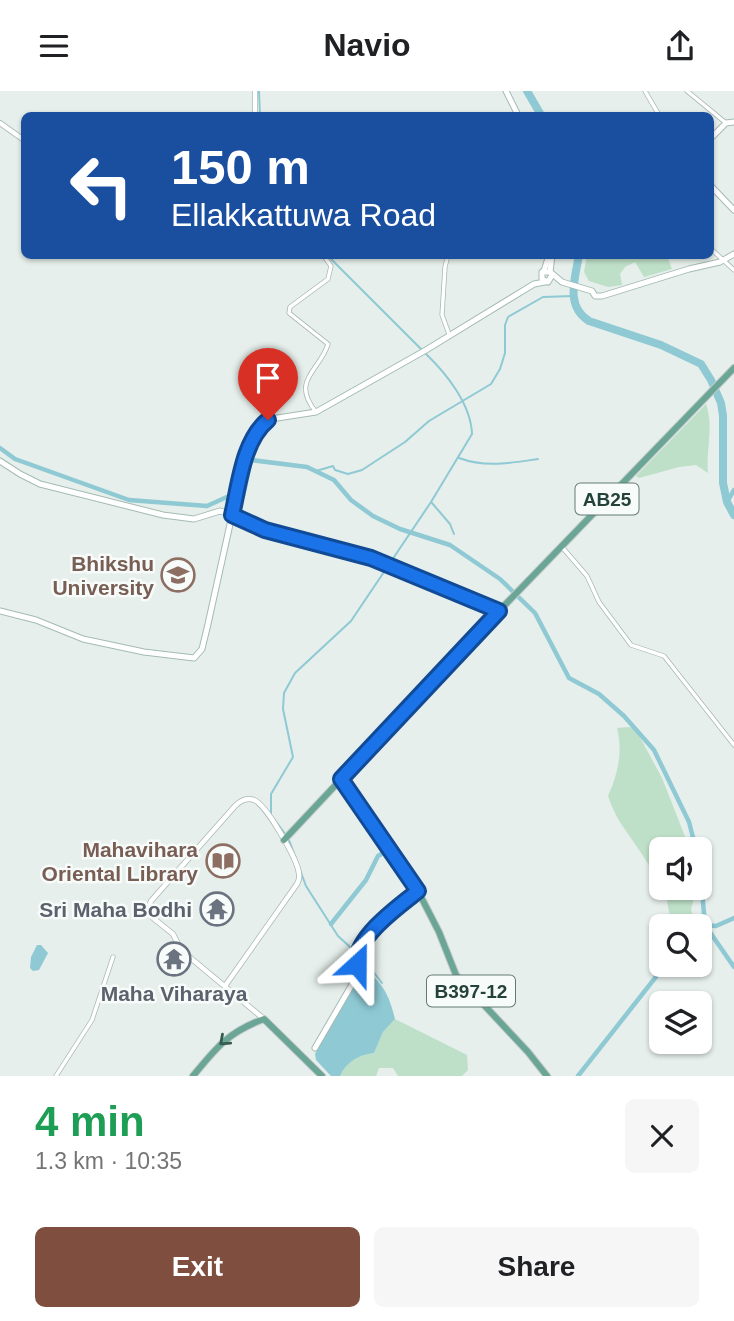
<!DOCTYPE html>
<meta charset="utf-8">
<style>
:root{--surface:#fff;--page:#f6f6f6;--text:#202124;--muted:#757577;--accent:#7f4e3f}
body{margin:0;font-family:Arial,sans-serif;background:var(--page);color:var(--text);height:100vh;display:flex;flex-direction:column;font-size:26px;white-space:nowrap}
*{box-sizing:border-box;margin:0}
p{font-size:23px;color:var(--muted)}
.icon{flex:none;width:38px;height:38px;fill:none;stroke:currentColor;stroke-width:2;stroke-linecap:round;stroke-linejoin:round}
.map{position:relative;height:985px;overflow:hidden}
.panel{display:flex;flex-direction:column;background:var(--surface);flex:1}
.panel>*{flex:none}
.guide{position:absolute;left:21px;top:21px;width:693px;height:147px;border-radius:10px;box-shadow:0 2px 5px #0004;background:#1a4fa0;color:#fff;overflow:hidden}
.buttons{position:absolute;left:649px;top:746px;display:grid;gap:14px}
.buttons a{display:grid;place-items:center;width:63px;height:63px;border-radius:10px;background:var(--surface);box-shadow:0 2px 5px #0004;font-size:35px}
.pin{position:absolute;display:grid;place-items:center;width:60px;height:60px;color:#fff;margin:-72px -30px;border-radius:50% 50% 50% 0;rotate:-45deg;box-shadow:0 0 7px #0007}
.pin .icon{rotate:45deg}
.me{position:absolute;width:77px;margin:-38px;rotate:24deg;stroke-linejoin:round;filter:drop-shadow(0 0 5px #0008)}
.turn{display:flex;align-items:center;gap:24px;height:147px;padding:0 35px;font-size:32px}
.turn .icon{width:91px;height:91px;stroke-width:2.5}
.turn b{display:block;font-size:49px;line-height:60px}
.round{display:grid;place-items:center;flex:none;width:74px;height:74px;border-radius:10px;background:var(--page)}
.headline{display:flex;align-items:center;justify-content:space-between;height:119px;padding:0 35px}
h1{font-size:42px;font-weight:600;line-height:52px;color:#1e9e55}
.button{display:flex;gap:14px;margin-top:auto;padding:14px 35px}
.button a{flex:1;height:80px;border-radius:10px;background:var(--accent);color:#fff;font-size:28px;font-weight:600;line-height:80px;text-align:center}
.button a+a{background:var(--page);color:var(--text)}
header{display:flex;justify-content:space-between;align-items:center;height:91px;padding:0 35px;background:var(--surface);font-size:32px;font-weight:600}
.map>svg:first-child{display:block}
.green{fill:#bfe0c8}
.water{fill:#8ec9d4}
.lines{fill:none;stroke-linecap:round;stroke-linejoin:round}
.stream{stroke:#8ec9d4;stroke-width:2}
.canal{stroke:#8ec9d4;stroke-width:4.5}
.river{stroke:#8ec9d4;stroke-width:8}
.minor-casing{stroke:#a8b8b2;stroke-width:5}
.tertiary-casing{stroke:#a8b8b2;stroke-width:6}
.secondary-casing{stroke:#a4bbb3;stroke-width:7}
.primary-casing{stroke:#c2cac8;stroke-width:8}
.minor{stroke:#fff;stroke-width:3.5}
.tertiary{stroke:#fff;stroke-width:4.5}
.secondary{stroke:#fff;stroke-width:5}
.primary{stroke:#6aa596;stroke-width:6}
.oneway{stroke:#365b51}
.route-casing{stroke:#114b97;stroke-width:18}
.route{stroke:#1a73e8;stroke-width:12}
.labels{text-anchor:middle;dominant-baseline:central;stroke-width:5;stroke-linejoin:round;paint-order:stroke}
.shield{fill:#f7fbf9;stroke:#637a73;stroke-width:2}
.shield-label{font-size:19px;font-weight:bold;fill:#24423a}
.education-label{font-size:21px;font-weight:bold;fill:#785e54;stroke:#f7fbf9;text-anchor:end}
.worship-label{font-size:21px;font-weight:bold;fill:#5b616d;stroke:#f7fbf9;text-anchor:end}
</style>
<header><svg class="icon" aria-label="menu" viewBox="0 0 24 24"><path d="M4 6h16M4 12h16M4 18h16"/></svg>Navio<svg class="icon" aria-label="share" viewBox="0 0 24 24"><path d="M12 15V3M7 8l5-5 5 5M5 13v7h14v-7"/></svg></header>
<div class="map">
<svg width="734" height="985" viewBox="0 0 734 985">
<rect width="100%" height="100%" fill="#e6efeb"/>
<!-- green -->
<g class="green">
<path d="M587,164L667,165L672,178L644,186L635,171L625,176L620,183L622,194L608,196L589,190L584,181Z"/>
<path d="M706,313C714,335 706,358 708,382L696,374L679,376L639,387L636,385Z"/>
<path d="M628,636L635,637L662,687L690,758H662L661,791C652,781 647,770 639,759C625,737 617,731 608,705C618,683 623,661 617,637Z"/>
<path d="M666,796H697L691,818L693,826L686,835C666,833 668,813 666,796Z"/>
<path d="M395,928L467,964L468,979L462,985H398L393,977H379L376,985H340C347,970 359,964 374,962L383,941Z"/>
</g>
<!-- water -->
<g class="water">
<path d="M37,854H41L48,862L39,879L33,880L30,877L31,866Z"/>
<path d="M364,877C383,893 389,903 395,928L383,941L374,962C359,964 347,970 340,985H331L316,969L315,963Z"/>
</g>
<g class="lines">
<!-- stream -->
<g class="stream">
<path d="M259,0L260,24"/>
<path d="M327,164L421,258"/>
<path d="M459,367C486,377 510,372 538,368"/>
<path d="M316,380L333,375L335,379L348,383L362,379L405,351L429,330L491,293L500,278L505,262V234L508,226L543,206L573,205"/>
<path d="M432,412L450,433L454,443"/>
<path d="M286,744L271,724V703L293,666L283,618L284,602L295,582L351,530L431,411L472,343C471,313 446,282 425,262"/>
<path d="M289,749L306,795L338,845L350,856"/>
<path d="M361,865L382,892"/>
</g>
<!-- canal -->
<g class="canal">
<path d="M0,357L15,368L129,409L207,415L229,405H243L251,369L307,376L334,389L351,409L373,425L400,438L450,454L500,488L535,522L569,587L599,603L624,625L654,659L689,731L696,758"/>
<path d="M727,411L734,399"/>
<path d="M700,777L705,834L734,876"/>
<path d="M331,833L366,789L378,765L383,762"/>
<path d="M700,844L705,834L716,835L734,827"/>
<path d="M578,985L666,873"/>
</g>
<!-- river -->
<g class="river">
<path d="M527,0L541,24"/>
<path d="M579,164C575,188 565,215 589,230L661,254L701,273L711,289L721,312L723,325V392L727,411L734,424"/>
</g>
<defs>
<g id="minor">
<path d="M645,0L659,24"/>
<path d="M687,0L726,32"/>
<path d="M710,157L734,179"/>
<path d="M448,164L445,176L442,224L449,243"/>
<path d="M316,321C290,289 320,280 328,253L289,222L290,216L328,188L331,175L323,164"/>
<path d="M562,456L587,485L599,511L631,554L664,565L734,654"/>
<path d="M56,985L92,929L113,866"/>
</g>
<g id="tertiary">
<path d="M255,0V24"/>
<path d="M0,32L24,49"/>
<path d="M225,895L297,793C299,788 300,788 299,783C298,769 266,713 254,709C246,706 240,710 235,715L151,810L148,819L153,827L173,843L181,859L264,928"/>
</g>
<g id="secondary">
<path d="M506,0L518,24"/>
<path d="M710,48L726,32L734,31"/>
<path d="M710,94L734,119"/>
<path d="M544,180L549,164"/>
<path d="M550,181L562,191L592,200L595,205H602L689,178L720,171L734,163"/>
<path d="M550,181H542V188L548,191L552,184"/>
<path d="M550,181L552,164"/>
<path d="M0,370L20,383L40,393L163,424L194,428L220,420L227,422L265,439L371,467L499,520"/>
<path d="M0,520L36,529L83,548L144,561L194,567L202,558L208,533L240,388L253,349L262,335L271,328L316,321L426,259L534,193L545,191"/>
<path d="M315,957L354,890C359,877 355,864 362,853L418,800"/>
</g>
<g id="primary">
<path d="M341,688L418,800L439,841L456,884L528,961L547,985"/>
<path d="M284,749L499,520L734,277"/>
<path d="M193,985C216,957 228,941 264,928L322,985"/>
</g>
</defs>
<!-- minor casing -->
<use href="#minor" class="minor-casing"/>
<!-- tertiary casing -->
<use href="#tertiary" class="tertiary-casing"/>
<!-- secondary casing -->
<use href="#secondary" class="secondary-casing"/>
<!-- primary casing -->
<use href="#primary" class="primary-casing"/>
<!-- minor -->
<use href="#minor" class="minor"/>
<!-- tertiary -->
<use href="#tertiary" class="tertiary"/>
<!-- secondary -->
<use href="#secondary" class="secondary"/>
<!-- primary -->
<use href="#primary" class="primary"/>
</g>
<!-- one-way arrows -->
<defs><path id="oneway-chevron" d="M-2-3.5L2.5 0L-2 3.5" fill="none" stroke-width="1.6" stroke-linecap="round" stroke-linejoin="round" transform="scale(1.75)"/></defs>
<use class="oneway" href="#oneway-chevron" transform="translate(224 950) rotate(138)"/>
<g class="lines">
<defs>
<path id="route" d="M268,329C243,349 239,394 232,424L265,439L371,467L499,520L341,688L418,800C399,815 354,847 357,873"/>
</defs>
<!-- route casing -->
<use href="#route" class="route-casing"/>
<!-- route -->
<use href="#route" class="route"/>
</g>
<!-- icons -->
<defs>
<symbol id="university-ring" viewBox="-11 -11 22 22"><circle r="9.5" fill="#f7fbf9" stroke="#8d6e63" stroke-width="1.5"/><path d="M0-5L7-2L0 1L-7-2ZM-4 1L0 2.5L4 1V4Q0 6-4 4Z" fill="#8d6e63"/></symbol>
<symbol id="library-ring" viewBox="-11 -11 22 22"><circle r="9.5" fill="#f7fbf9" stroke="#8d6e63" stroke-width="1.5"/><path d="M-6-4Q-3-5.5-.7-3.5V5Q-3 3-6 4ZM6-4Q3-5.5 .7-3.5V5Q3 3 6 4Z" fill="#8d6e63"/></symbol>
<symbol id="temple-ring" viewBox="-11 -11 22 22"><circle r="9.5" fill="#f7fbf9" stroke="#6b7280" stroke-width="1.5"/><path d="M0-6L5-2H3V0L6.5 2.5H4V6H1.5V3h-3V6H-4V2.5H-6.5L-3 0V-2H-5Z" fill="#6b7280"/></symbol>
</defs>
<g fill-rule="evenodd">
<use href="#university-ring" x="159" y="465" width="38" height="38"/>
<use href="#library-ring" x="204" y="751" width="38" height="38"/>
<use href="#temple-ring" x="198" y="799" width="38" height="38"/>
<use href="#temple-ring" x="155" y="849" width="38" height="38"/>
</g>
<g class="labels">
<!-- shield labels -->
<g class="shield">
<rect x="575.5" y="392.5" width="63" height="31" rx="5"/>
<rect x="427" y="884.5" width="88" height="31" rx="5"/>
</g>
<g class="shield-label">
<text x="607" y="408">AB25</text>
<text x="471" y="900">B397-12</text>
</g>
<!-- education labels -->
<g class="education-label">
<text x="154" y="472">Bhikshu<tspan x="154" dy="24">University</tspan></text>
<text x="198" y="758">Mahavihara<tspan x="198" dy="24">Oriental Library</tspan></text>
</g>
<!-- worship labels -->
<g class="worship-label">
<text x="192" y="818">Sri Maha Bodhi</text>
<text x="174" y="902" text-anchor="middle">Maha Viharaya</text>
</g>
</g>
</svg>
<div class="buttons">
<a><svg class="icon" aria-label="sound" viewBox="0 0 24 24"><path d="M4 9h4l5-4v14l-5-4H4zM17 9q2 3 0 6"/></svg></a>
<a><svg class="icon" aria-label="search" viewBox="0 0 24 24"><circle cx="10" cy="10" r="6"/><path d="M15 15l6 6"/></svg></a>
<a><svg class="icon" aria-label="layers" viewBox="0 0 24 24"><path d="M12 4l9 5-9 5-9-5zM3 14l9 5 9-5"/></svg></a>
</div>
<div class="pin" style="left:268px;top:329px;background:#d93025"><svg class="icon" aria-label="arrive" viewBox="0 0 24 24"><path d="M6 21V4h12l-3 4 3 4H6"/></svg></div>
<svg class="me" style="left:357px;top:873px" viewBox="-20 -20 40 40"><path d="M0-17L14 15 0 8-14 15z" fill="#1a73e8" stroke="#fff" stroke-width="4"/></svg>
<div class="guide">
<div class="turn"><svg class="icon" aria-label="left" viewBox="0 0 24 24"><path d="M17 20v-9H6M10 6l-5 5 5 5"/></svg><div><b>150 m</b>Ellakkattuwa Road</div></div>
</div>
</div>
<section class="panel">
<div class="headline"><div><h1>4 min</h1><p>1.3 km · 10:35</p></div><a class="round"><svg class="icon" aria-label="close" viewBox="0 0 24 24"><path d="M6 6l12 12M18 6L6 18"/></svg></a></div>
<div class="button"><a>Exit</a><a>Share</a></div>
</section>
